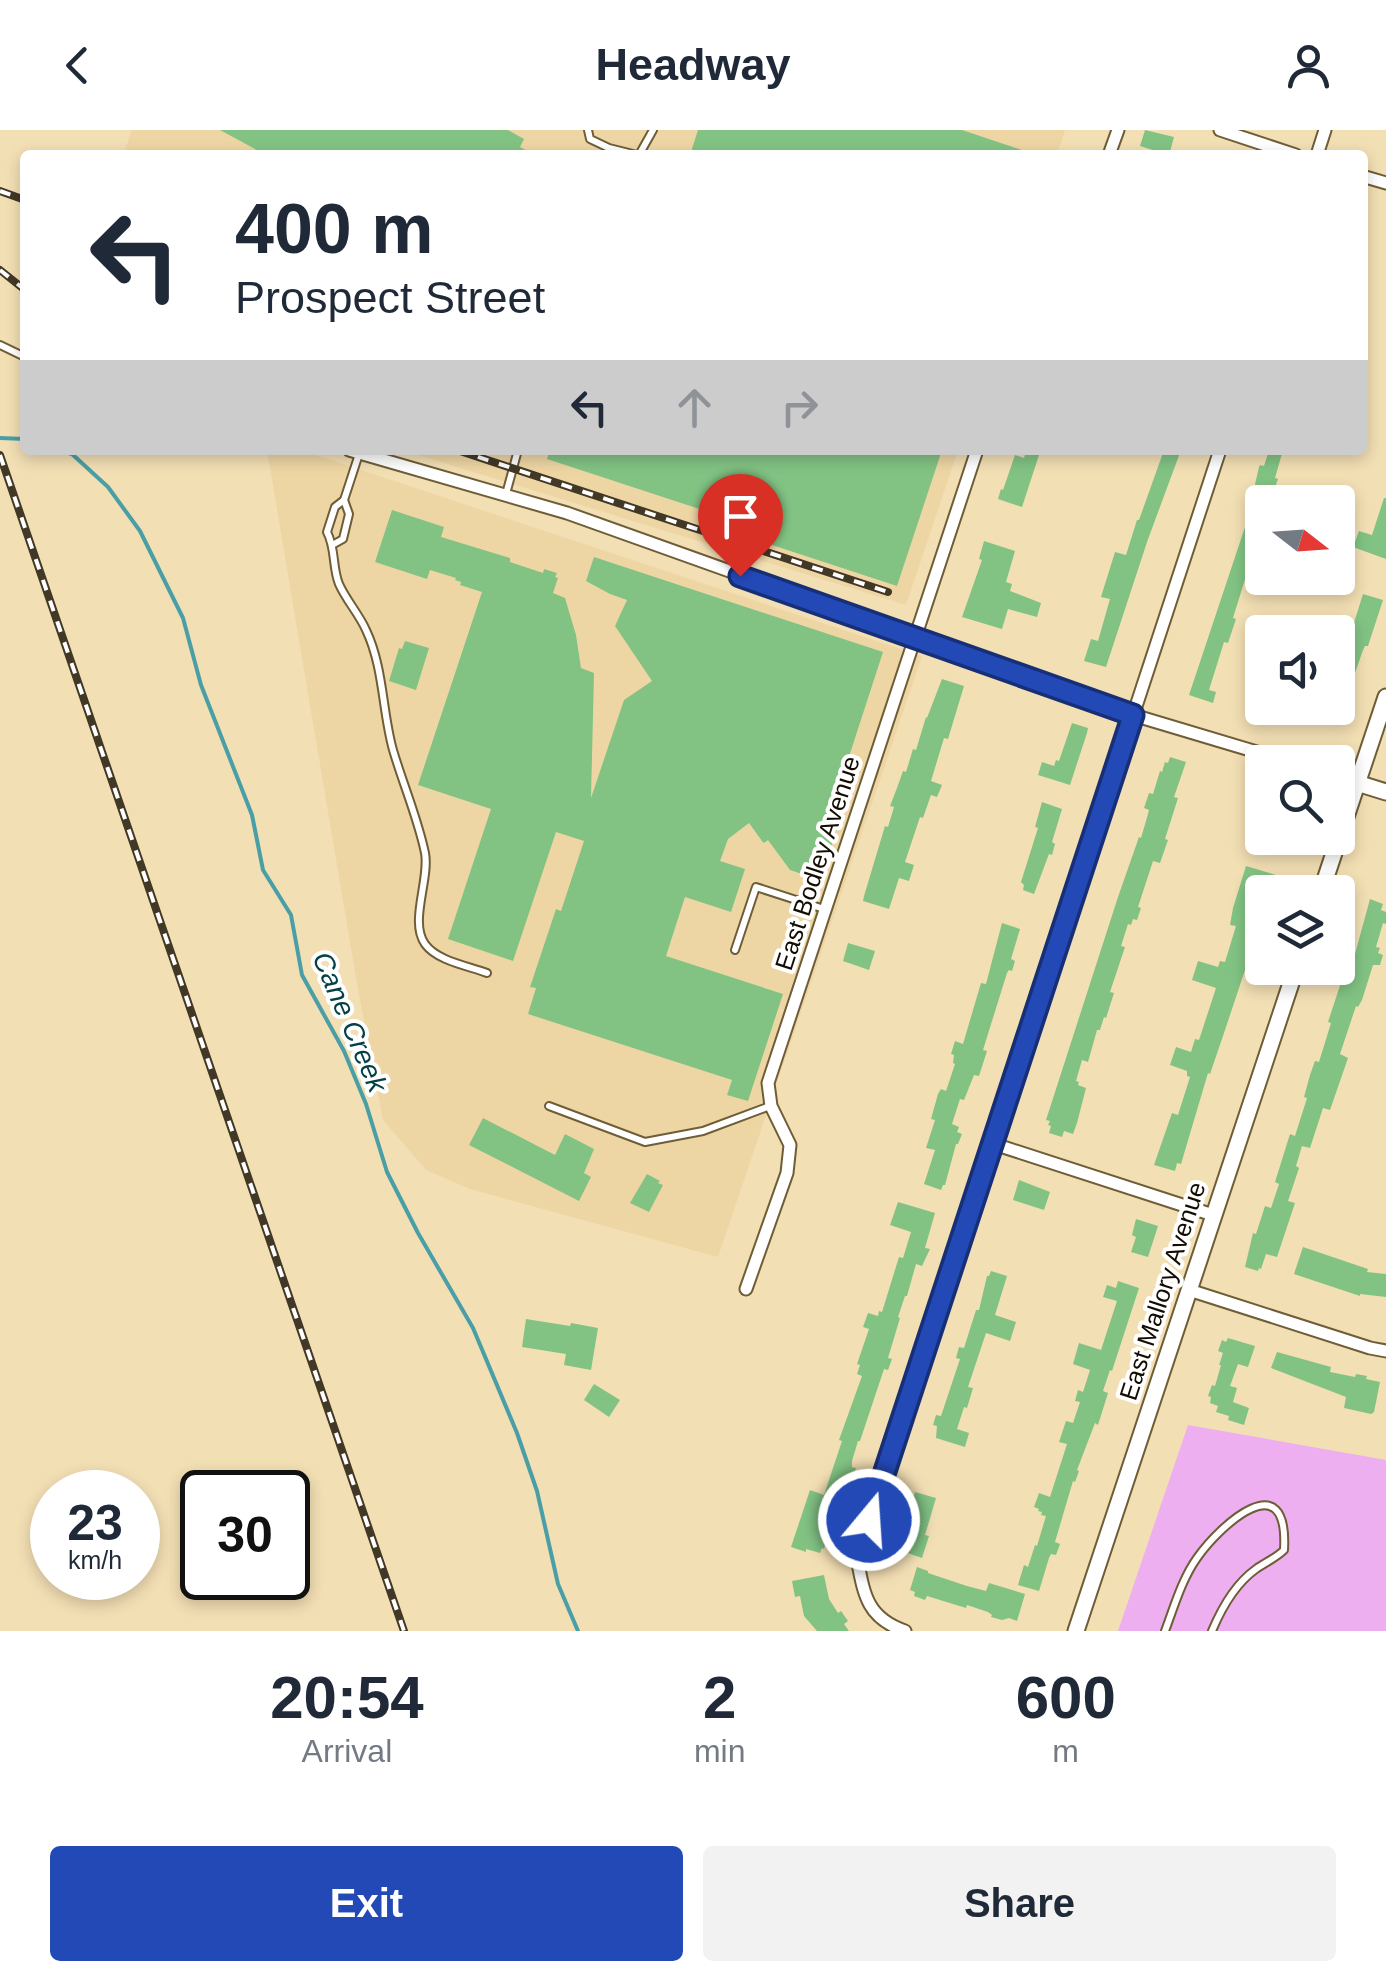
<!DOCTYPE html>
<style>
:root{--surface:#fff;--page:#f2f2f3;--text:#1f2937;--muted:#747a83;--accent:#2349b7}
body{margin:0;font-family:Arial,sans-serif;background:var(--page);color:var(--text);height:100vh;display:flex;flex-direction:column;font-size:38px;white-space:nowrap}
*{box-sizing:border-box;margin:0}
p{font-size:32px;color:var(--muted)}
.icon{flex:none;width:55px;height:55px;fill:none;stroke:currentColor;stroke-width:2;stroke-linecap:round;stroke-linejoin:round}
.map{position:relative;height:1501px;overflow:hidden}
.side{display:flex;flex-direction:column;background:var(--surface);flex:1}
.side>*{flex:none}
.hud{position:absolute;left:20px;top:20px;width:1348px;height:305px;border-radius:10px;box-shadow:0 5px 15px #0003;background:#fff;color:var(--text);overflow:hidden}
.needle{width:65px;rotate:107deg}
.tools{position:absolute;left:1245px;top:355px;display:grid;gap:20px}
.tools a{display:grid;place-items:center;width:110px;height:110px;border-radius:10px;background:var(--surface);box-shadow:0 5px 15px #0003;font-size:50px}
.speed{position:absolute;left:30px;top:1340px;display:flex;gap:20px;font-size:50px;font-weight:700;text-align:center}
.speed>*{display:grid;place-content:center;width:130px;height:130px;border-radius:50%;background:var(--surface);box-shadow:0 5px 15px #0003;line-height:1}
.speed small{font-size:25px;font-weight:400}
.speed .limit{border:5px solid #111;border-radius:15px;background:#fff;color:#111}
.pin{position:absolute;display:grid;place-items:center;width:85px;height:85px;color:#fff;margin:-102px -42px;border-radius:50% 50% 50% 0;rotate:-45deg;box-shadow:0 0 10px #0007}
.pin .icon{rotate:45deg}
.me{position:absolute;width:110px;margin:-55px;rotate:18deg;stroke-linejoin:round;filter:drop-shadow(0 0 8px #0008)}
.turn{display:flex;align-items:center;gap:35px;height:210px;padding:0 50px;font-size:45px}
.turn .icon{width:130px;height:130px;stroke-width:2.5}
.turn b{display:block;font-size:70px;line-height:85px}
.lanes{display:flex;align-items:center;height:95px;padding:0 50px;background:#0003;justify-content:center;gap:50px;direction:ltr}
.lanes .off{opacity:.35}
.eta{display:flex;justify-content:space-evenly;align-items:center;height:170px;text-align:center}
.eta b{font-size:60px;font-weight:700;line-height:70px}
.cta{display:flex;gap:20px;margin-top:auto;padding:20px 50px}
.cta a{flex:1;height:115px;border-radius:10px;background:var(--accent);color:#fff;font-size:40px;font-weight:700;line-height:115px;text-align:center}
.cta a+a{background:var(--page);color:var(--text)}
header{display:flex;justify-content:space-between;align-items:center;height:130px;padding:0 50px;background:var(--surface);font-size:45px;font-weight:700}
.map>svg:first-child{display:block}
.built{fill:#eed6a4}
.green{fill:#edafef}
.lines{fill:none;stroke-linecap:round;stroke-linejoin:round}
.stream{stroke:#4a9fa6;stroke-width:4}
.building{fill:#82c384}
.lane-casing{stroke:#6e5d36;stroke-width:10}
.street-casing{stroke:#6e5d36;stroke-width:15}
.secondary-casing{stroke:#6e5d36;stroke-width:19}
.lane{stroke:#fff;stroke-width:6}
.street{stroke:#fff;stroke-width:11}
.secondary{stroke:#fff;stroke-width:15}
.rail-casing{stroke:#423826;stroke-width:8}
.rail{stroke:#fff;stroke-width:4;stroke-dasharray:11;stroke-linecap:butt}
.route-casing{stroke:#172f77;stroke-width:25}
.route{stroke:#2349b7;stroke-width:18}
.labels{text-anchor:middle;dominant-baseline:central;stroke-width:8;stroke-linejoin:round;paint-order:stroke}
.street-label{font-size:25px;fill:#130c01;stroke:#fff}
.water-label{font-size:28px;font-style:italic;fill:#044146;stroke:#fff}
</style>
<header><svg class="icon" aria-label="back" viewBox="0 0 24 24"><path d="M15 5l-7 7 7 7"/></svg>Headway<svg class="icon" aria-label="person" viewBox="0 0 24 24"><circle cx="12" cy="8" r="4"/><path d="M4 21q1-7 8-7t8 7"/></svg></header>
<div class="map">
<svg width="1386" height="1501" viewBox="0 0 1386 1501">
<rect width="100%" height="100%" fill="#f3dfb4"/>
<!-- built -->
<g class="built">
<path d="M132,0H1065L1057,25H123Z"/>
<path d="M267,320H301L922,526L718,1127L470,1059L426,1040L383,990L357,854Z"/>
<path d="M402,320H958L906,475Z"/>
</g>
<!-- green -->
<path class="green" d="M1188,1295L1386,1330V1501H1118Z"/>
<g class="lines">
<!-- stream -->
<g class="stream">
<path d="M0,308L25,309"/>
<path d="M59,320L72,324L108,357L140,401L183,488L201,555L252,685L263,740L291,785L302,845L344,921L366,974L387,1042L418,1103L473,1198L517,1303L537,1361L558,1454L578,1501"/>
</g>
</g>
<!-- building -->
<g class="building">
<path d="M220,0H508L524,9L520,17L534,25H266Z"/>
<path d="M698,0H962L1031,23L1030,25H690Z"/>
<path d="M1145,0L1174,7L1169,25L1140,16Z"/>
<path d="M550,320H942L897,456L729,401L733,390L547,329Z"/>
<path d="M1164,320H1181L1147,412L1106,537L1084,531L1091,509L1098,511L1110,469L1101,467L1115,422L1126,425L1137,390H1139Z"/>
<path d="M1269,320H1283L1275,348L1278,349L1270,372H1262V419L1255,417L1233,488L1236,489L1228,513L1224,512L1209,560L1216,562L1213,573L1189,565L1245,397L1259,337L1260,335L1264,336Z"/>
<path d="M1026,321L1039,325L1022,377L998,369L1001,359L1003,360L1015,325L1024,328Z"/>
<path d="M1384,368H1386V429L1353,417L1359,401L1372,405Z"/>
<path d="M392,380L444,397L441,407L510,428V432L543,443L544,439L557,443L555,447L558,448L553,463L565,468L576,505L581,538L594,543L591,668L624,570L652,551L615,496L627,470L610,464L586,451L594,427L883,522L844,642L855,646L820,750L790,740L768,710L764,713L762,711L749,693L728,709L720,731L745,739L731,782L685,767L666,826L783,864L748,971L727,965L732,950L528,884L536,858L530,857L556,779L561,781L584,711L556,702L513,831L448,809L491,679L418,655L482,462L460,455L461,452L455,450L456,448L430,440L427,449L375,432Z"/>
<path d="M984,411L1015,421L1006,452L1012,454L1010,461L1041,473L1037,487L1008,479L1002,499L962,487L982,430L979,429Z"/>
<path d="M1363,464L1383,470L1368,516H1365L1363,520L1340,586H1338V491L1353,496Z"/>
<path d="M405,511L429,518L416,560L389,551L399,518L402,519Z"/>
<path d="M942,549L964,556L948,609L944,608L931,651L942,655L937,667L931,665L923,688L920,687L905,732L914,735L909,751L899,748L889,779L863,771L864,766L885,696L888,697L894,677L890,676L897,658L903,641L906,642L913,619L916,620L926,587L927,588Z"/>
<path d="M1072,593L1088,598L1087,603L1070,655L1038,645L1042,632L1054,636L1056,630L1059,631Z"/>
<path d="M1170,627L1186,632L1174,667L1178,668L1165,709L1168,710L1160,733L1153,731L1138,777L1141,778L1137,790L1133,789L1131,795L1128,794L1121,816L1125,817L1110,862L1114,863L1106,888L1104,887L1100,900H1097L1088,932L1082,930L1076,951L1079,952L1078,955L1086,958L1077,993L1073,1004L1064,1001L1062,1007L1049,1003L1051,996L1048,995L1050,991L1046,990L1118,767L1139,707L1141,708L1148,684L1149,680L1144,678L1149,663L1153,664L1160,641L1162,642L1165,632L1168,633Z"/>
<path d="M1042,672L1062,679L1052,712L1055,714L1052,725L1049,724L1034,764L1023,760L1024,755L1021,752L1038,698L1035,697Z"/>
<path d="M1246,736L1276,745L1270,762H1262V785L1253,816L1223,906L1210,944L1208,943L1181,1034L1177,1033L1175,1041L1154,1035L1172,983L1178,985L1190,947L1187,946V941L1170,935L1176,917L1191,922L1195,909L1199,910L1216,858L1192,850L1198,831L1218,837L1220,831L1225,832L1236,796L1230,795L1233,778Z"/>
<path d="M1370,769L1383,774L1381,780L1386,782V794L1383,793L1376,817L1380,818L1378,823L1383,825L1380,835H1373L1362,870L1358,877L1356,876L1340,924L1348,928L1330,980L1323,978L1310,1018L1302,1016L1296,1036L1299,1038L1288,1071L1295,1073L1277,1127L1266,1124L1261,1139L1259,1138L1258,1141L1245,1137L1253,1103L1256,1104L1265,1076L1271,1078L1279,1054L1275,1052L1290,1004L1295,1006L1307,968L1304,967L1310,945L1315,931L1319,932L1331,893L1328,892L1351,822L1355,824Z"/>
<path d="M1002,793L1020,799L1011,829L1015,831L1012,841L1009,840L1007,843L997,875L983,920L987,921L979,946L974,945L964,970L960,969L952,994L959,997L957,1002L962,1004L958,1014H956L945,1055H943L941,1060L924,1054L935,1020L926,1018L935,990L931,989L938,964L941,959L946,961L955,934L953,933L954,925L951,924L955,911L963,914L981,853L986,854Z"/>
<path d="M848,813L875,821L869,840L843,831Z"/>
<path d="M483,988L555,1025L565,1004L594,1019L584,1043L591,1047L579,1071L469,1015Z"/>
<path d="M647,1044L660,1051L658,1053L663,1055L649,1082L630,1073Z"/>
<path d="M1019,1050L1050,1062L1044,1080L1013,1070Z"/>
<path d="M898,1072L935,1083L925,1118L930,1119L922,1136L916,1134L907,1166H905L898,1187L900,1188L888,1228L892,1229L888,1240L884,1239L860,1311H858L852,1331V1337L856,1338L852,1349L848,1348L845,1352L825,1408H827L824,1419L822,1418L820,1423L806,1419V1422L791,1417L810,1360L824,1365L842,1311L839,1310L862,1246L857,1244L860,1235L857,1234L869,1199L863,1197L868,1183L878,1186L879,1181L882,1182L899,1127L903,1128L911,1102L890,1095Z"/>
<path d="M1136,1089L1158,1096L1148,1127L1131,1122L1136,1107L1132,1105Z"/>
<path d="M1303,1117L1368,1139L1367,1142L1386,1144V1167L1360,1164V1166L1294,1144Z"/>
<path d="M991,1141L1007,1146L995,1185L1016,1192L1010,1211L986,1203L968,1257L973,1258L967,1278L964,1277L957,1299L969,1303L965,1317L936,1308L937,1296L933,1295L936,1285L941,1286L960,1229L956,1228L959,1217L964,1218L976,1180H979L987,1146H989Z"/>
<path d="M1118,1151L1139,1158L1112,1241L1110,1240L1103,1261L1108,1263L1098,1295L1095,1293L1077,1340L1079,1341L1075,1352L1073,1351L1055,1412L1060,1414L1056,1425L1051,1424L1049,1428L1039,1461L1018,1455L1024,1435L1028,1437L1035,1415L1037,1416L1046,1386L1041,1385L1042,1382L1038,1381L1039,1379L1034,1377L1039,1363L1050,1367L1067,1314L1059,1312L1066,1291L1073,1293L1080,1272L1075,1271L1078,1260L1083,1262L1090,1240L1073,1234L1079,1213L1101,1220L1117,1171L1103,1167L1107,1155L1116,1158Z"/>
<path d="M526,1189L570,1196L571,1193L598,1198L591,1240L564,1235L566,1224L522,1217Z"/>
<path d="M1228,1208L1255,1216L1248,1237L1238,1234L1230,1256L1237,1258L1233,1272L1249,1278L1244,1295L1228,1290L1229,1286L1216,1282L1218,1276L1210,1273L1211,1267L1208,1266L1212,1255L1215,1256L1221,1235H1219L1223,1223L1218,1221L1222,1210L1226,1212Z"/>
<path d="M1277,1222L1331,1237L1330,1242L1355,1247L1356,1244L1367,1246L1366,1249L1380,1252L1374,1282L1371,1284L1344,1278L1346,1267L1271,1238Z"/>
<path d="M594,1254L620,1270L609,1287L584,1270Z"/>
<path d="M915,1362L936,1368L925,1405L929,1406L922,1428L899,1420L902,1404L907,1399L914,1376L911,1375Z"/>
<path d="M917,1437L928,1441V1443L967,1456L986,1461L989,1453L1025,1464L1017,1491L1009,1488L1002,1490L991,1487L992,1485L988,1482L967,1475L966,1478L927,1466L925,1470L914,1466L915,1462L910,1460Z"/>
<path d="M824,1445L829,1469L838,1483L841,1481L848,1491L844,1494L849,1501H817L804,1486L800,1466L795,1467L792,1451Z"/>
</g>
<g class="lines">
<defs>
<g id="lane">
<path d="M588,0L590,9L609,18L637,25"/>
<path d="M639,25L653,0"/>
<path d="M0,215L25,227"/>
<path d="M359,324L344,370L335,377L327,402C336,419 332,437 339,454C346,470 359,484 366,500C384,538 382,581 393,620C403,654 418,689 425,723C430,749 409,792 425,814C437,831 469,836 487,843"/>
<path d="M506,364L518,320"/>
<path d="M334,414L343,409L349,384L344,370"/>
<path d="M735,820L756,757L824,779"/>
<path d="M549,976L645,1012L703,1001L770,976"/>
<path d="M1165,1501C1174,1477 1182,1449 1197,1428C1221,1394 1289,1333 1284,1420C1276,1428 1266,1432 1256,1439C1235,1454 1222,1477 1212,1501"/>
</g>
<g id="street">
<path d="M1220,0L1296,25"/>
<path d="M1109,25L1118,0"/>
<path d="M1317,25L1325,0"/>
<path d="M1362,46L1386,53"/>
<path d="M349,320L567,383L1133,585L1290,632"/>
<path d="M1338,647L1357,653"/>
<path d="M994,1014L1213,1085"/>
<path d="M746,1159L787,1043L790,1015L771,976L768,953L977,320"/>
<path d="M1189,1160L1370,1218L1386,1221"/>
<path d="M905,1501C867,1488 864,1465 857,1428L1220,320"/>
</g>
<g id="secondary">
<path d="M1357,653L1386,662"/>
<path d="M1321,762L1386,567"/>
<path d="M1076,1501L1296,838"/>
</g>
</defs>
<!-- lane casing -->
<use href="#lane" class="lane-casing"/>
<!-- street casing -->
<use href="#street" class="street-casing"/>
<!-- secondary casing -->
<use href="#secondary" class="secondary-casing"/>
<!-- lane -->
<use href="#lane" class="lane"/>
<!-- street -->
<use href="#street" class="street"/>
<!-- secondary -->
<use href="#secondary" class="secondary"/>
<defs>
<g id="rail">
<path d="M0,61L25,70"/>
<path d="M0,140L25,160"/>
<path d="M457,320L888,462"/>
<path d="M0,325L404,1501"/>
</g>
</defs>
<!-- rail casing -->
<use href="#rail" class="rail-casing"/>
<!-- rail -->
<use href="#rail" class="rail"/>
</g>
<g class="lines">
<defs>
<path id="route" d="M740,446L1133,585L869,1390"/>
</defs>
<!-- route casing -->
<use href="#route" class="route-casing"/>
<!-- route -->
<use href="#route" class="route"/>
</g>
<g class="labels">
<!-- street labels -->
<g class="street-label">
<text transform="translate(817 733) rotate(-72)">East Bodley Avenue</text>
<text transform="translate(1162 1161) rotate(-72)">East Mallory Avenue</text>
</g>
<!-- water labels -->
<g class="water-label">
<text transform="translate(350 892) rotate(67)">Cane Creek</text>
</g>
</g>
</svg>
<div class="tools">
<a><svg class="needle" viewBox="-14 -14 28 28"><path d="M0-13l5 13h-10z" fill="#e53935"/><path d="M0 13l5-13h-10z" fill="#747a83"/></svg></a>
<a><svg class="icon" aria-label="sound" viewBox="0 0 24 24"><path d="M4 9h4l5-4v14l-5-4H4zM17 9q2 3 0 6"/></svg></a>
<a><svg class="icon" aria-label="search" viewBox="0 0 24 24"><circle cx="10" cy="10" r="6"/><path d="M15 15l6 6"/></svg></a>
<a><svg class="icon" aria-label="layers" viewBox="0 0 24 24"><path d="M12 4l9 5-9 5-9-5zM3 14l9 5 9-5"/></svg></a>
</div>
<div class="speed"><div>23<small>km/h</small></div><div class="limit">30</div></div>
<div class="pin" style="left:740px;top:446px;background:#d93025"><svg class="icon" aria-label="arrive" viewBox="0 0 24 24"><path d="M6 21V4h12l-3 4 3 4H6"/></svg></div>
<svg class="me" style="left:869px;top:1390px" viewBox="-20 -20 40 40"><circle r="17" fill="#2349b7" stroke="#fff" stroke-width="3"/><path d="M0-11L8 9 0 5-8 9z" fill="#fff"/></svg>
<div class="hud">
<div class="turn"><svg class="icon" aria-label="left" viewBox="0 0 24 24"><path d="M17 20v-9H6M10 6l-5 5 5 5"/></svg><div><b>400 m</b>Prospect Street</div></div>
<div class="lanes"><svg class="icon" aria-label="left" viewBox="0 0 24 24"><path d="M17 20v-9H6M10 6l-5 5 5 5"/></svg><svg class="icon off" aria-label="ahead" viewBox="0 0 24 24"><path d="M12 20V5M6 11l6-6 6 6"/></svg><svg class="icon off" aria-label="right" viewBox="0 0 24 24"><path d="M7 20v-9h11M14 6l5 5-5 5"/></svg></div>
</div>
</div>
<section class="side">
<div class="eta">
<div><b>20:54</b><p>Arrival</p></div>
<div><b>2</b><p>min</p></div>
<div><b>600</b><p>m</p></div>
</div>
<div class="cta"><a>Exit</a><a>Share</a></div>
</section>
